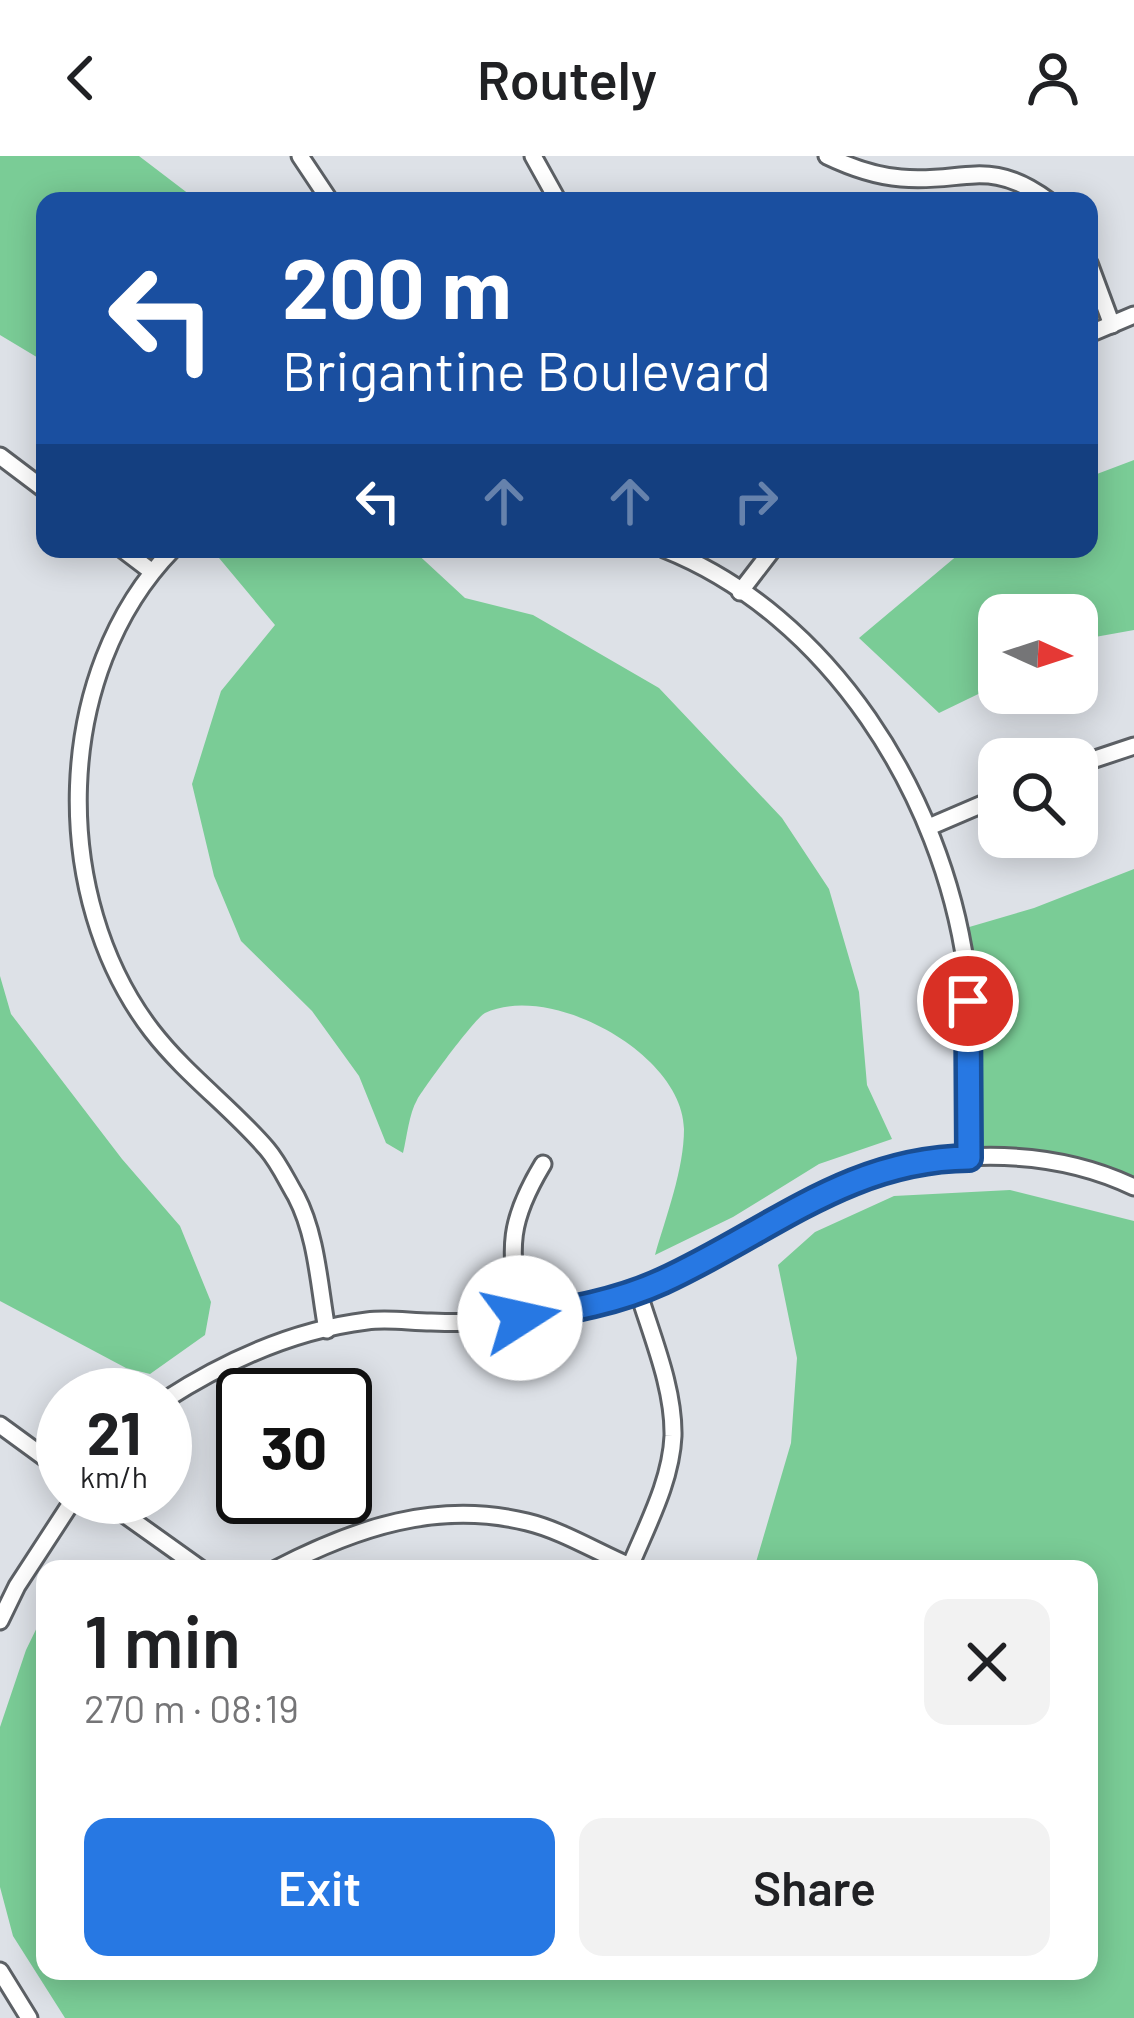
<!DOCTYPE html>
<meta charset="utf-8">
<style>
:root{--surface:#fff;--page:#f2f2f2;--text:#202124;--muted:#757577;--accent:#2778e3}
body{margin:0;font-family:Barlow,sans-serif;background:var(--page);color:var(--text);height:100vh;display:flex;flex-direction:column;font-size:45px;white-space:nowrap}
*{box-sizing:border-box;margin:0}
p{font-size:39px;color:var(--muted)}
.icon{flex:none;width:66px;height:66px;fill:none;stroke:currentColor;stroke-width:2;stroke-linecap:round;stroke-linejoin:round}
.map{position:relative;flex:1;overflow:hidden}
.drawer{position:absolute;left:36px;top:1404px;width:1062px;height:420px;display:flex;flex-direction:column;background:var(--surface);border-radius:24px;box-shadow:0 6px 30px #0003}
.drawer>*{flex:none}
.guide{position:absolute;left:36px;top:36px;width:1062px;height:366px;border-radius:24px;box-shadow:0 6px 30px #0003;background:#1a4fa0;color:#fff;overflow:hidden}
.needle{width:78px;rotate:93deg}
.controls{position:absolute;left:978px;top:438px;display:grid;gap:24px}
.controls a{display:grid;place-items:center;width:120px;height:120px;border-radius:24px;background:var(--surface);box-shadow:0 6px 30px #0003;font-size:60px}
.speed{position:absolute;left:36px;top:1212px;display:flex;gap:24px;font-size:60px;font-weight:700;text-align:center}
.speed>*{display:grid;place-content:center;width:156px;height:156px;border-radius:50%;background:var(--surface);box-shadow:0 6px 30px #0003;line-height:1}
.speed small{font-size:30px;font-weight:400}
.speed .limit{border:6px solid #111;border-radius:18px;background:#fff;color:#111}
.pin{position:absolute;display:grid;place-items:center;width:102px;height:102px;color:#fff;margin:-51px;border:6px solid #fff;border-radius:50%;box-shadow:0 3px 12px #0007}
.me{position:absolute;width:132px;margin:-66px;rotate:80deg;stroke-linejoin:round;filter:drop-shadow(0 0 9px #0008)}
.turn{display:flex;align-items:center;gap:42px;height:252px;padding:0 48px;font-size:54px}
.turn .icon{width:156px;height:156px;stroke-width:2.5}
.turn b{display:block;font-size:84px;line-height:102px}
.lanes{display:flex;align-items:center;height:114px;padding:0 48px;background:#0003;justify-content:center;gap:60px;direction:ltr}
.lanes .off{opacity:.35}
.round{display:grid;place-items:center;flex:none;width:126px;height:126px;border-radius:24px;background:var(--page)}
.overview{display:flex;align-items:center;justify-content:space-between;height:204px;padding:0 48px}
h1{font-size:72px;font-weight:600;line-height:90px}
.cta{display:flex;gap:24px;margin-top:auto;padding:24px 48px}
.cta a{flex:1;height:138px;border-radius:24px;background:var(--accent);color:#fff;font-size:48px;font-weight:600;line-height:138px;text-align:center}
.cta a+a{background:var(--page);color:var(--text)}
header{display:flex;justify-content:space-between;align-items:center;height:156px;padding:0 48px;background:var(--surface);font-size:54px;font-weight:600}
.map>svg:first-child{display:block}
.green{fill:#7acc96}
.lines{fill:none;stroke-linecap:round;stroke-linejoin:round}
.street-casing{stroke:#5c6065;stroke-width:21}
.street{stroke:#fff;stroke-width:15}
.route-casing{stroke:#194e94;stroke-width:30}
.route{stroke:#2778e3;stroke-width:21}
</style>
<header><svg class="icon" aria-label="back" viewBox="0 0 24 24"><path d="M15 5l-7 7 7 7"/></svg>Routely<svg class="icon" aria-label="person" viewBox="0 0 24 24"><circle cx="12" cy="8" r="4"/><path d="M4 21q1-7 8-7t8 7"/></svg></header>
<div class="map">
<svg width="1134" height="1862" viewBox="0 0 1134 1862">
<rect width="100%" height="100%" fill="#dde1e7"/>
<!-- green -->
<g class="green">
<path d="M0,0H139L198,45H45V206L0,179Z"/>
<path d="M1134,304V474L1095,481L1077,490V459H999V528L939,557L859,482L965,393H1089V321Z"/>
<path d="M233,393H412L465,442L533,459L659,532L782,662L829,733L859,836L867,929L892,983L819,1008L733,1061L655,1099C666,1060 684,1014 684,973C683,898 551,826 485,857C475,862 425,930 417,944C409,958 407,980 403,997L386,987L359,920L312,855L241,785L214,720L192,628L221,535L275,469L219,402Z"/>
<path d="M1134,713V1031L1059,1008L969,1002L971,910L959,774L1034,752Z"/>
<path d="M0,820L11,858L122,1003L180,1070L211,1146L205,1179L150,1218L126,1212L0,1145Z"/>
<path d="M1010,1034L1134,1065V1862H65L13,1780L0,1731V1571L26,1494L45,1455V1815H1089V1413H754L791,1287L797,1202L778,1109L815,1076L894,1040Z"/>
</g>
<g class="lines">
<defs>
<g id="street">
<path d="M300,0L330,45"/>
<path d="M533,0L558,45"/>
<path d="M827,0C850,11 875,20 901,22C963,28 989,0 1049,45"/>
<path d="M1089,107L1112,169"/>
<path d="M1089,178L1134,159"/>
<path d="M0,300L45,334"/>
<path d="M122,393L151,415"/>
<path d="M173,393C52,517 49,741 152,875C186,919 232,952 267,993C279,1007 287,1025 296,1040C317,1080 319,1130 327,1174"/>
<path d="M664,393C830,459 942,639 966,811C975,873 971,939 969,1002"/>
<path d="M740,436L773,393"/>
<path d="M1077,609L1134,590"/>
<path d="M929,671L999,641"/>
<path d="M520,1163C511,1093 505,1071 543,1008"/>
<path d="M165,1244C227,1204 293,1174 367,1165C388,1162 411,1166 431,1166C487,1168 550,1164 604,1148C647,1135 689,1114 729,1092C761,1074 790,1052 823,1036C917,993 1040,986 1134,1031"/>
<path d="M0,1269L63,1315"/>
<path d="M100,1341L201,1413"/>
<path d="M276,1413C355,1372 437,1344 527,1366C561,1374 597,1396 630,1410"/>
<path d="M629,1413C646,1371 671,1326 673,1280C674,1232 652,1181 638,1135"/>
<path d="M0,1465L17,1430L75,1341"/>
<path d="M0,1815L29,1862"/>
</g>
</defs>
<!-- street casing -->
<use href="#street" class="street-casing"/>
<!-- street -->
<use href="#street" class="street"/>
</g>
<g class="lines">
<defs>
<path id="route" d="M520,1162C570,1154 617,1146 663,1125C768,1077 848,1003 969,1002L968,845"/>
</defs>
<!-- route casing -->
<use href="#route" class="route-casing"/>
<!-- route -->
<use href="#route" class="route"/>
</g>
</svg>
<div class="controls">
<a><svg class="needle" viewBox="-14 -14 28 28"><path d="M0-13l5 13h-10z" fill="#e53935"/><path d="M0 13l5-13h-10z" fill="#757577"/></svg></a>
<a><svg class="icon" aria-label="search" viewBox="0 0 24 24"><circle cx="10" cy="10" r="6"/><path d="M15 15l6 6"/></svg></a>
</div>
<div class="speed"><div>21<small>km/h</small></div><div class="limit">30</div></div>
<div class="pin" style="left:968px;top:845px;background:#d93025"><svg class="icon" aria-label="arrive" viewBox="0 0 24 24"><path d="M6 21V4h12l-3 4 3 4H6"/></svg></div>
<svg class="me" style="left:520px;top:1162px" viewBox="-20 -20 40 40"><circle r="19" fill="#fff"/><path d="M0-13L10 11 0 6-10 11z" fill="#2778e3"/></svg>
<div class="guide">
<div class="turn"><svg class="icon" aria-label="left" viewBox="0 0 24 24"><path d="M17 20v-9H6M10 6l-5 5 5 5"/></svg><div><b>200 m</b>Brigantine Boulevard</div></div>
<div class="lanes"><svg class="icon" aria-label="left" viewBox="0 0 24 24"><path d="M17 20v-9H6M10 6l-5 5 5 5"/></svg><svg class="icon off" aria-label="ahead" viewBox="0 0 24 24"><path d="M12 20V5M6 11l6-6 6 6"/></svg><svg class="icon off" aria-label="ahead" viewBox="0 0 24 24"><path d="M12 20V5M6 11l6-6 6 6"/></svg><svg class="icon off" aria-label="right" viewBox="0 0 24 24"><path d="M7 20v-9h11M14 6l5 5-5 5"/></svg></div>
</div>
<section class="drawer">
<div class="overview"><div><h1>1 min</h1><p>270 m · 08:19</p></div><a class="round"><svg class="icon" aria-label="close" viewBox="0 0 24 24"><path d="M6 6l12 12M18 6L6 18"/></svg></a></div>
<div class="cta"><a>Exit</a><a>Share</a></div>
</section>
</div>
